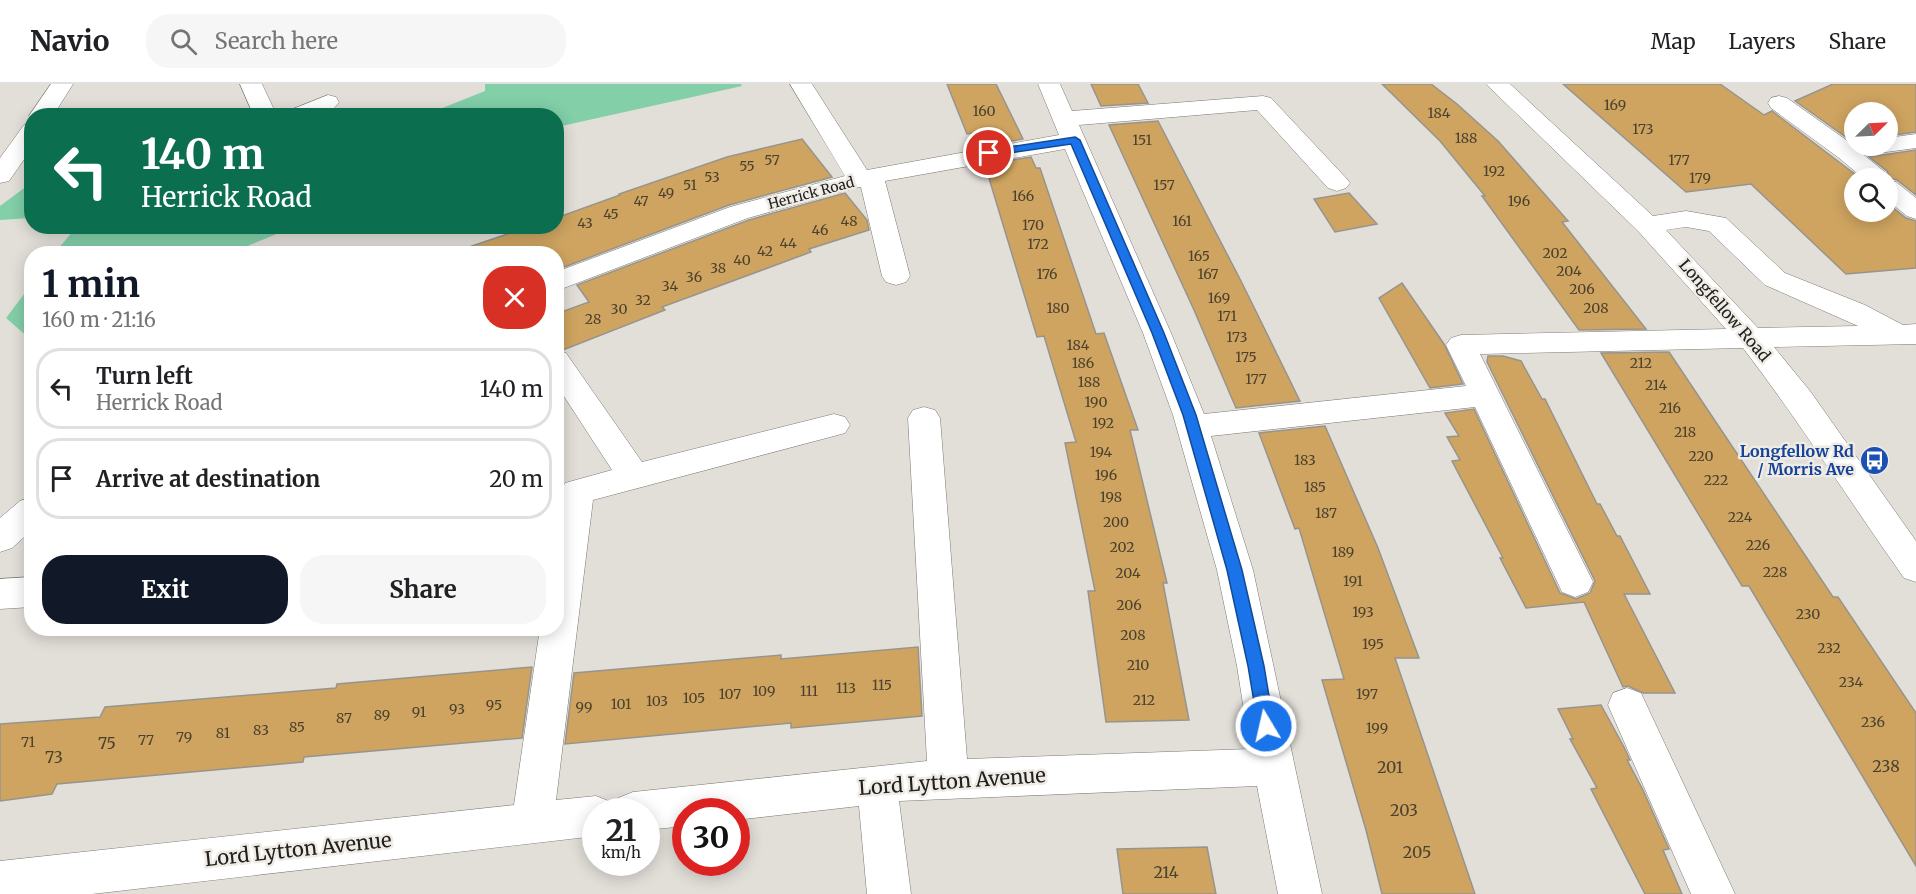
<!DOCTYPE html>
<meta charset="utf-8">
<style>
:root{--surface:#fff;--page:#f6f6f6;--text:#202124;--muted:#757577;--line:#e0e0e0;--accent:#111827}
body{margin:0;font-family:Merriweather,serif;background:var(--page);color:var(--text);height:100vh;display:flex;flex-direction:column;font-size:22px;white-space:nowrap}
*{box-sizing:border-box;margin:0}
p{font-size:20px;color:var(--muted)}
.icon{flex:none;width:33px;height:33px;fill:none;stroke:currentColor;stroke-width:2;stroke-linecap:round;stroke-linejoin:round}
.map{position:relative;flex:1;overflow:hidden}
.sheet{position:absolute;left:24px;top:162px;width:540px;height:390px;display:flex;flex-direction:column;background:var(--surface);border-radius:24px;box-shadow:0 3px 15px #0003}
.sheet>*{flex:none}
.hud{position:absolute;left:24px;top:24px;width:540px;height:126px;border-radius:24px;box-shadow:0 3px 15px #0003;background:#0b6e4f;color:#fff;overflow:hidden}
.needle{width:39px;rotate:66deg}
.fabs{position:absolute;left:1844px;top:18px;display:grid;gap:12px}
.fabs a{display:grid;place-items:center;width:54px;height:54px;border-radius:50%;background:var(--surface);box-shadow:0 3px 15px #0003;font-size:30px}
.speed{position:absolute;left:582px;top:714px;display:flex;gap:12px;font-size:30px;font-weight:700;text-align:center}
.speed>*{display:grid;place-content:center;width:78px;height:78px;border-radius:50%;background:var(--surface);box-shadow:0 3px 15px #0003;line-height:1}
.speed small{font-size:15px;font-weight:400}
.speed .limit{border:9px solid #d22;background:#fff;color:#111}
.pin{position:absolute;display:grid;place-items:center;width:51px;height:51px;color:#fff;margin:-26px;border:3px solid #fff;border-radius:50%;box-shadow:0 2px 6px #0007}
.me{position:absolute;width:66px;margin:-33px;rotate:351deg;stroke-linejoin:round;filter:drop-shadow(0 0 4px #0008)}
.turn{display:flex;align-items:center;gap:21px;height:126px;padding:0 18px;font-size:27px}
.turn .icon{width:78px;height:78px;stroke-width:2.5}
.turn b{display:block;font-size:42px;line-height:51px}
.round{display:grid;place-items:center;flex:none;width:63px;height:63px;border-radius:24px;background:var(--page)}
.headline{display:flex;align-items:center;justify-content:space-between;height:102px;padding:0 18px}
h1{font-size:36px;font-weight:700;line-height:45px;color:var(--accent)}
.action{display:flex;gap:12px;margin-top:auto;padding:12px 18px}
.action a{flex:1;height:69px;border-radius:24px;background:var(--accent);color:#fff;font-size:24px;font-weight:700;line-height:69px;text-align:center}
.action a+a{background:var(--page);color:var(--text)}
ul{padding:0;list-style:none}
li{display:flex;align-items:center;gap:18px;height:81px;margin:0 12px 9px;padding:0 6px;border:3px solid var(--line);border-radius:24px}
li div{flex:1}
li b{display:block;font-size:22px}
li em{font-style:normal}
header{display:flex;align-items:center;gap:36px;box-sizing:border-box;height:84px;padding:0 30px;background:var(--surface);border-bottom:2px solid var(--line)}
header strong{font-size:28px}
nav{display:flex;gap:33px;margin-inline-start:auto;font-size:21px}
.search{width:420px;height:54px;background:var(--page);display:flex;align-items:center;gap:15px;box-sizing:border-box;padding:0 21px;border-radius:24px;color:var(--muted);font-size:22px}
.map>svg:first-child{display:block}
.green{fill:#82cfa8}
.building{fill:#cea460;stroke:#97948e;stroke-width:1.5}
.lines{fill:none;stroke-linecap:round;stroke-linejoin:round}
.minor-casing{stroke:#7c7973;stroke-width:1}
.minor{fill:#fff;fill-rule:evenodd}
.route{fill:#1a73e8;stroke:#114b97;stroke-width:1.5}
.labels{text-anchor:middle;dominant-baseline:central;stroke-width:5;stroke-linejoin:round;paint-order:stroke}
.number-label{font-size:14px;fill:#4c412e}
.far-street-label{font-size:14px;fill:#21201e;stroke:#efebe5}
.street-label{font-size:16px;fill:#21201e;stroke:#efebe5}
.transit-label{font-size:16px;font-weight:bold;fill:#164399;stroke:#efebe5;text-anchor:end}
.near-number-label{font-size:16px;fill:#4c412e}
.near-street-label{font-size:20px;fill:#21201e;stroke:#efebe5}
</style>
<header>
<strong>Navio</strong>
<div class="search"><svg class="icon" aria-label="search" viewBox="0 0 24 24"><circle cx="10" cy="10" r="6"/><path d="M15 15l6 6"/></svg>Search here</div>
<nav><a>Map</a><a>Layers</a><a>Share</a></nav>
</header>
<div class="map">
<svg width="1916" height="810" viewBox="0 0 1916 810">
<rect width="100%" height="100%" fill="#e2ded8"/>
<!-- green -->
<g class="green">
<path d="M485,0H741L742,2L557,43L556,32L425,31L485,7Z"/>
<path d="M31,99V134L0,136V122Z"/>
<path d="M76,143V142L294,143L230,169H55Z"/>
<path d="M31,201V253L29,254L6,234Z"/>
</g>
<!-- building -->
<g class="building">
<path d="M947,0H996L1023,55L979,63L974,49L967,50Z"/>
<path d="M1091,0H1138L1148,19L1101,22Z"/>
<path d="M1382,0H1431L1457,20L1498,57L1568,137L1562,138L1646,245L1579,246L1482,112H1485L1440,57Z"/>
<path d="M1563,0H1720L1764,31L1772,27L1860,94H1854V128H1887V119L1906,134L1916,137V184L1846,190L1751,100L1686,108Z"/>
<path d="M1833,0H1916V48L1887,52V28H1854V55L1850,56L1795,17Z"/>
<path d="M1158,37L1241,197L1300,317L1236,324L1194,226L1109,41Z"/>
<path d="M802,55L832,93L729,121L564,183L556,170H471L469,163L531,142H556V134L620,111L619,110L727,73Z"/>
<path d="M1916,66V111L1897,96L1890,94L1887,87L1869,73Z"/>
<path d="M1031,73L1036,84H1040L1096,250L1104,249L1138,346H1130L1167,499H1163L1189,636L1106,638L1088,507H1095L1065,359L1076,358L1044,252L1037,253L985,81Z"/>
<path d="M845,109L867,136L869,146L809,165L811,168L662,223L665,226L563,266L556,264V230L589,218L577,201L749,136Z"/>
<path d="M1349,109L1377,140L1335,148L1314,115Z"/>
<path d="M1402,199L1444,260L1463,300L1430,304L1379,214Z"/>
<path d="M1669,268L1833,513H1838L1916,629V782L1749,502H1742L1601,269Z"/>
<path d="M1488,272H1503L1521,277L1542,315H1545L1597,420H1600L1617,452H1620L1650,510H1624L1675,609H1643L1628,602L1623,603L1584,518L1526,524L1500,474H1503L1452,377L1460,376L1447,353L1459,352L1445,329L1474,325L1560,509L1576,515L1590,509L1595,497L1487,278Z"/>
<path d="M1325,342L1378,464L1419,574H1395L1475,810H1382L1366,746L1322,596L1344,595L1299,444L1295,445L1259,349Z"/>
<path d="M918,563L922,632L791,644V639L565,660L574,589L781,571V575Z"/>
<path d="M532,583L522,654L304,673L303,678L57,700L52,710L0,717V640L100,633L105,623L336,604L337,600Z"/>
<path d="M1601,621L1624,663L1630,676H1627L1643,706L1669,765L1663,766L1682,810H1645L1591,705L1597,704L1570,655H1573L1558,625Z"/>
<path d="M1207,763L1216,810H1123L1117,765Z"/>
</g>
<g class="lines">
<defs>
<g id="minor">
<path d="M51,0H73L53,32H32V35L29,32Z"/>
<path d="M240,0H262L277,32H254Z"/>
<path d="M790,0H812L867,86L1059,51L1038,0H1060L1072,27L1263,12L1271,14L1346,94L1350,99L1346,104L1337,107L1328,104L1257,26L1079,41L1171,249L1204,330L1466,302L1446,261L1451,254L1461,251L1726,245L1638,147L1486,0H1510L1653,132L1686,127L1726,134L1785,189L1865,221L1903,241L1916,240V260L1774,263L1810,307L1916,457V498L1904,494C1850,418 1800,338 1743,264L1480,270L1593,498L1588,508L1575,513L1562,508L1475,323L1211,352L1253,486L1322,810H1278L1257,702L899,717L911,810H867L859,722L736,736V728H686V742L646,746V728H596V752L92,810H0V777L514,721L540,544H556C556,509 550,428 565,399L612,386L556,300V266L566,269L642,378L834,330L845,333L850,341L845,349L834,352L593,416L556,716L596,712L611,718L614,725L618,714L633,708L927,677L908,334L913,326L924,323L935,326L940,334L967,675L1250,665L1237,582L1217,486L1173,331L1143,249L1065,65L885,97L910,192L906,198L896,201L886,198L882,192L861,103H859L748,134L556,207V188L730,123L845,92ZM1686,143L1709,147L1765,201L1858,242L1758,244L1666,146Z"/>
<path d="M328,11L336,13L339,18C328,35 303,32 285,32L288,27Z"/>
<path d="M1779,12L1787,14L1849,58L1854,57V62H1887V54L1916,50V64L1864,71L1886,89L1888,96L1896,98L1916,114V135L1907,132L1887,116V94H1863L1839,74L1771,24L1768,19L1771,14Z"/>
<path d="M32,39V64L9,97L0,99V74L24,41Z"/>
<path d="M32,413V446L12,464L0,468V434L20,417Z"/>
<path d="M32,493V523L0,525V495Z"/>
<path d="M1627,604L1641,609L1735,810H1691L1608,621L1613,609Z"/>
</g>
</defs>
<!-- minor casing -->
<use href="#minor" class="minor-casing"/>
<!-- minor -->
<use href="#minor" class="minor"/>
</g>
<!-- route -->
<path class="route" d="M1075,53L1080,56L1164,249L1196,331L1242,486L1264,582L1274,642L1272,647L1266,650L1261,647L1258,642L1248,582L1227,486L1183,331L1152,249L1071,60L989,72L984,69L989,66Z"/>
<!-- icons -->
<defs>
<symbol id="bus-disc" viewBox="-11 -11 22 22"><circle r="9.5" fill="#1a4fb4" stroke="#efebe5"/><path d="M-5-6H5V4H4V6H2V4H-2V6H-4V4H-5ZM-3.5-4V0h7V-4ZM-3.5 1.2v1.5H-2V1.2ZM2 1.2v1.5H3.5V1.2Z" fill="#fff"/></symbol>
</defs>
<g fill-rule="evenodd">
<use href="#bus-disc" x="1858" y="360" width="33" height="33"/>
</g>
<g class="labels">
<!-- number labels -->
<g class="number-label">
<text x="1615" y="21">169</text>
<text x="984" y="27">160</text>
<text x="1439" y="29">184</text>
<text x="1643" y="45">173</text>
<text x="1466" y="54">188</text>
<text x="1142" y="56">151</text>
<text x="772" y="76">57</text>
<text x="1679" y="76">177</text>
<text x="747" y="82">55</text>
<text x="1494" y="87">192</text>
<text x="712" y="93">53</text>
<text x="1700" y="94">179</text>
<text x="690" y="101">51</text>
<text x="1164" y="101">157</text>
<text x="666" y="109">49</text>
<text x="1023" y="112">166</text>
<text x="641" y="117">47</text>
<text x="1519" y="117">196</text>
<text x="611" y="130">45</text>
<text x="849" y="137">48</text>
<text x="1182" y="137">161</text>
<text x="585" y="139">43</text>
<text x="1033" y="141">170</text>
<text x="820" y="146">46</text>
<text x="788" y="159">44</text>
<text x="1038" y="160">172</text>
<text x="765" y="167">42</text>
<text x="1555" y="169">202</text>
<text x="1199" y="172">165</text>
<text x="742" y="176">40</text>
<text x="718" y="184">38</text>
<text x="1569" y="187">204</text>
<text x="1047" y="190">176</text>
<text x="1208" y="190">167</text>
<text x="694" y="193">36</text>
<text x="670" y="202">34</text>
<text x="1582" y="205">206</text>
<text x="1219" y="214">169</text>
<text x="643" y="216">32</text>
<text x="1058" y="224">180</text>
<text x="1596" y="224">208</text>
<text x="619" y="225">30</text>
<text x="1227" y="232">171</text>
<text x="593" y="235">28</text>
<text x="1237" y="253">173</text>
<text x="1078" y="261">184</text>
<text x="1246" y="273">175</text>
<text x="1083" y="279">186</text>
<text x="1641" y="279">212</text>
<text x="1256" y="295">177</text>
<text x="1089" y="298">188</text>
<text x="1656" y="301">214</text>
<text x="1096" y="318">190</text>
<text x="1670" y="324">216</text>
<text x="1103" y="339">192</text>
<text x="1685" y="348">218</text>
<text x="1101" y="368">194</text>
<text x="1701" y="372">220</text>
<text x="1305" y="376">183</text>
<text x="1106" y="391">196</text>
<text x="1716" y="396">222</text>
<text x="1315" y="403">185</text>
<text x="1111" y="413">198</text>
<text x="1326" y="429">187</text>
<text x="1740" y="433">224</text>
<text x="1116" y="438">200</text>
<text x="1758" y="461">226</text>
<text x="1122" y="463">202</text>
<text x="1343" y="468">189</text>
<text x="1775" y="488">228</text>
<text x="1128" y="489">204</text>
<text x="1353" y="497">191</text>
<text x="1129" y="521">206</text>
<text x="1363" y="528">193</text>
<text x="1808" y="530">230</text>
<text x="1133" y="551">208</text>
<text x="1373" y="560">195</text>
<text x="1829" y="564">232</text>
<text x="1138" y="581">210</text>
<text x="1851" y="598">234</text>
<text x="882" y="601">115</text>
<text x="846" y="604">113</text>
<text x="764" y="607">109</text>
<text x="809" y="607">111</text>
<text x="730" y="610">107</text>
<text x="1367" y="610">197</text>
<text x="694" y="614">105</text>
<text x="1144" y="616">212</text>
<text x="657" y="617">103</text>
<text x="621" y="620">101</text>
<text x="494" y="621">95</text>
<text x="584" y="623">99</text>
<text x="457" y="625">93</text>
<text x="419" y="628">91</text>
<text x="382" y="631">89</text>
<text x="344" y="634">87</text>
<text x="1873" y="638">236</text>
<text x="297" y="643">85</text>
<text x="1377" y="644">199</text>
<text x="261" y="646">83</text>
<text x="223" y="649">81</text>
<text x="184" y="653">79</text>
<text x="146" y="656">77</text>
<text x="28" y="658">71</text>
</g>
<!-- far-street labels -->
<g class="far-street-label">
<text transform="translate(811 109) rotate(-15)">Herrick Road</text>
</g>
<!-- street labels -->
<g class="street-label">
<text transform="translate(1725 226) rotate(49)">Longfellow Road</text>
</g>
<!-- transit labels -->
<g class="transit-label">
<text x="1854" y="367">Longfellow Rd<tspan x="1854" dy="18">/ Morris Ave</tspan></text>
</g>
<!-- near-number labels -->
<g class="near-number-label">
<text x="107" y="659">75</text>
<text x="54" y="673">73</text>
<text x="1886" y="682">238</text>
<text x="1390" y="683">201</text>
<text x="1404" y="726">203</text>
<text x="1417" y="768">205</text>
<text x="1166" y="788">214</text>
</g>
<!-- near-street labels -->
<g class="near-street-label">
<text transform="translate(952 697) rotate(-4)">Lord Lytton Avenue</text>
<text transform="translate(298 765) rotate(-6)">Lord Lytton Avenue</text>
</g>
</g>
</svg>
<div class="fabs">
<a><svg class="needle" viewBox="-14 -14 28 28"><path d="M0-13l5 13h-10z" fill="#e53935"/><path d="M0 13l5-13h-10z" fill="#757577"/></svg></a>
<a><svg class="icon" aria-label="search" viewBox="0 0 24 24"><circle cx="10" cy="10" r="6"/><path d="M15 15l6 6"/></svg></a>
</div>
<div class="speed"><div>21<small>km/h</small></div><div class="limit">30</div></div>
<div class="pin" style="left:989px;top:69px;background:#d93025"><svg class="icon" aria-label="arrive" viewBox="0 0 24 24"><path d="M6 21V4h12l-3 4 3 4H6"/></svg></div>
<svg class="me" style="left:1266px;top:642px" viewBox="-20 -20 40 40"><circle r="17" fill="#1a73e8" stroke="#fff" stroke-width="3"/><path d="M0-11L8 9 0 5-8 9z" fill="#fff"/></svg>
<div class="hud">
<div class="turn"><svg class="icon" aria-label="left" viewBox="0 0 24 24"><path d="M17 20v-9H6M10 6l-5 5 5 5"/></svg><div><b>140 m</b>Herrick Road</div></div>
</div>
<section class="sheet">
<div class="headline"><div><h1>1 min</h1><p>160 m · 21:16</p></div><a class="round" style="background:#d93025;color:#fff"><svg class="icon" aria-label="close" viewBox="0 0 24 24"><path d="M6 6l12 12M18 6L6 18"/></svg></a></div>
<ul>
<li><svg class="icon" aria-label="left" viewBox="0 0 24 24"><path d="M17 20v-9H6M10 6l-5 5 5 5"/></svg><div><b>Turn left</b><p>Herrick Road</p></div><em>140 m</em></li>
<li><svg class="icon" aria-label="arrive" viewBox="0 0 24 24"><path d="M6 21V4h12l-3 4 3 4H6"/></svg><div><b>Arrive at destination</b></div><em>20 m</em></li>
</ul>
<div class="action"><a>Exit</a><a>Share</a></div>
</section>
</div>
